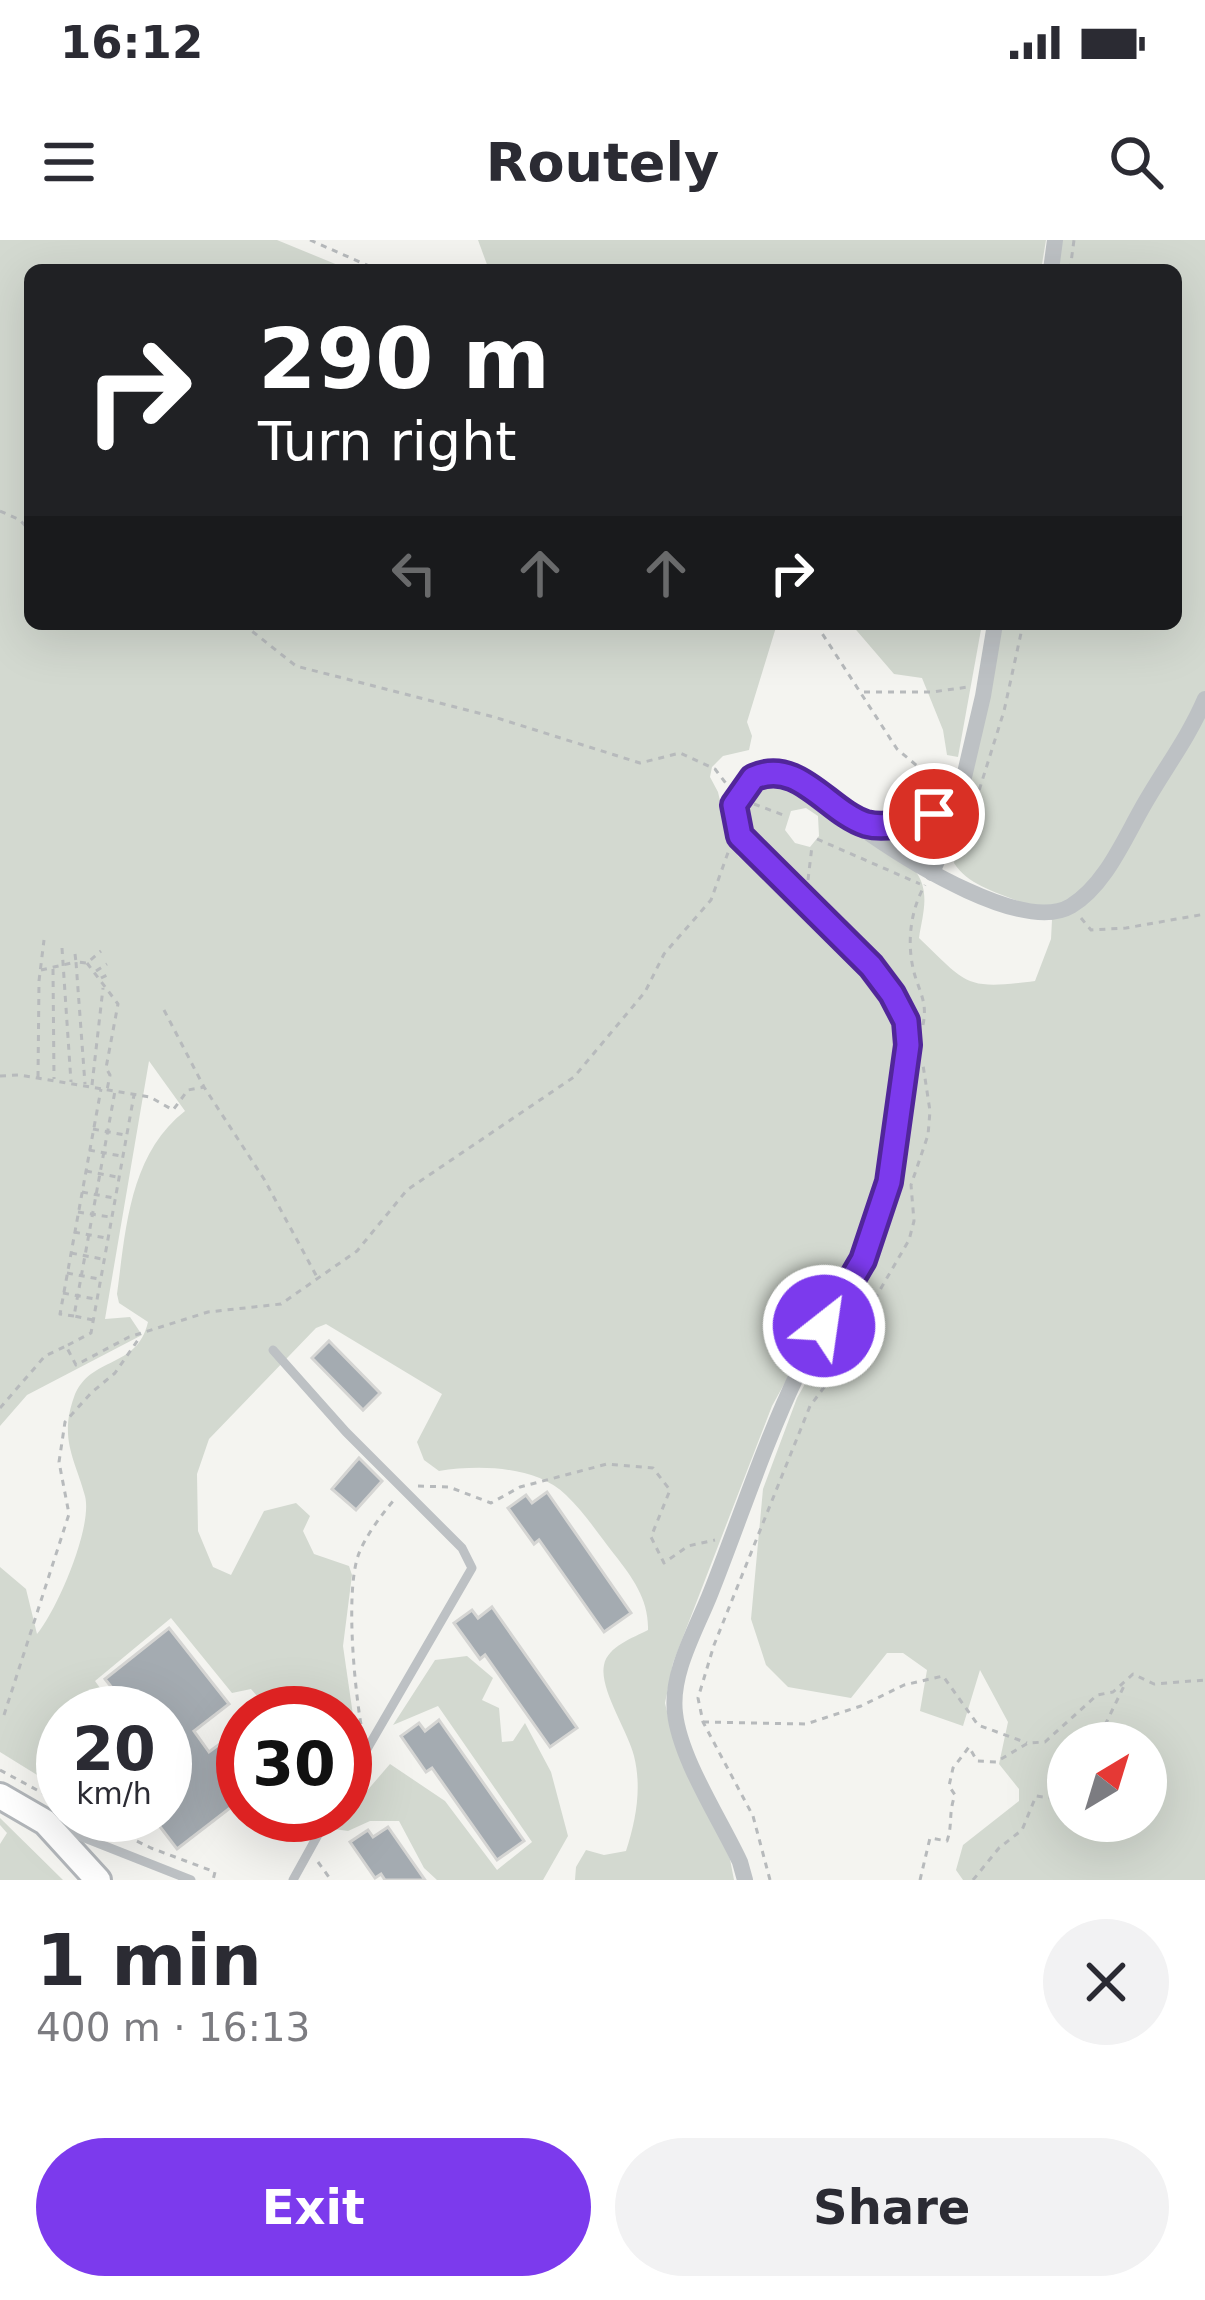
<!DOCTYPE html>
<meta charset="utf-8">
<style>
:root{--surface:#fff;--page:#f2f2f3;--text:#2b2b33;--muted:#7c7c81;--accent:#7c3aed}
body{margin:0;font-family:"DejaVu Sans",sans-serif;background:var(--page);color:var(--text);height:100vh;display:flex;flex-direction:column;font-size:45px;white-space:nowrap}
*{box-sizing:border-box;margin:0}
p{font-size:39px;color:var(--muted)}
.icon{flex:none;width:66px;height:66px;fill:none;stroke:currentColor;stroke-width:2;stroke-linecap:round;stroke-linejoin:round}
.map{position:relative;height:1640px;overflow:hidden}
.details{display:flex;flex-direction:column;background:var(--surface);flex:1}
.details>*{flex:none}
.top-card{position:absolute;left:24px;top:24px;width:1158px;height:366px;border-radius:18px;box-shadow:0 12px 48px #0002;background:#202124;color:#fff;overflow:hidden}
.needle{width:78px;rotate:38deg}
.controls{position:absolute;left:1047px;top:1482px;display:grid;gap:24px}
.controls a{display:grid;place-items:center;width:120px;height:120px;border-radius:50%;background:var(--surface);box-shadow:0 12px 48px #0002;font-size:60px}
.speed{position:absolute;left:36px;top:1446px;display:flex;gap:24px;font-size:60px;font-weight:700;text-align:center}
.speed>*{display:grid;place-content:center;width:156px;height:156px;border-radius:50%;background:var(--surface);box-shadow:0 12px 48px #0002;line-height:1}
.speed small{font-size:30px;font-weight:400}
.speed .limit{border:18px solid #d22;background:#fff;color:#111}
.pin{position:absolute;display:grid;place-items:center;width:102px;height:102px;color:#fff;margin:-51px;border:6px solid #fff;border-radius:50%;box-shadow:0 3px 12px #0007}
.me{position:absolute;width:132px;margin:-66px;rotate:30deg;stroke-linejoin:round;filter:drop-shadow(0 0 9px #0008)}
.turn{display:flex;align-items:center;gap:42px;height:252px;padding:0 36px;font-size:54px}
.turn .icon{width:156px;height:156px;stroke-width:2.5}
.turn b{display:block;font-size:84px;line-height:102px}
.lanes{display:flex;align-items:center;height:114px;padding:0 36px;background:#0003;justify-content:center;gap:60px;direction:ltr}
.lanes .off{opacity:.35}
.round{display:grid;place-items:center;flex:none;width:126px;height:126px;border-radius:63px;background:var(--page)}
.headline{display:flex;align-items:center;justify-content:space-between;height:204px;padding:0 36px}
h1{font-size:72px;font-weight:700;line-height:90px}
.action{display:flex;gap:24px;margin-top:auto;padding:24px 36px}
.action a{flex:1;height:138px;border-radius:72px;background:var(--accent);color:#fff;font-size:48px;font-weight:700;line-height:138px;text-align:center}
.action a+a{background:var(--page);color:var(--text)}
.status{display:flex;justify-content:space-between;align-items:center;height:84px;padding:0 60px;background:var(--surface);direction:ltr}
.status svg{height:33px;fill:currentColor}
header{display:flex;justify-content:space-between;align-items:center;height:156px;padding:0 36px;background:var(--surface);font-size:54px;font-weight:700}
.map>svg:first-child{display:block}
.green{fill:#d3d9d0;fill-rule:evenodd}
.building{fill:#a4abb1;stroke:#d5d5d3;stroke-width:3}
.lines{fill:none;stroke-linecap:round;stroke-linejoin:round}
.secondary-casing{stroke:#b2b6ba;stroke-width:30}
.path{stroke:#b7babc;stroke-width:3;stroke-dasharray:6 6;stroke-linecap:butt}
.lane{stroke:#bdc1c4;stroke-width:9}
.street{stroke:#bdc1c4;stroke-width:16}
.secondary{stroke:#fff;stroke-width:24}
.route-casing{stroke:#51269a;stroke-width:30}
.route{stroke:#7c3aed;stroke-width:21}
</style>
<div class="status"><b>16:12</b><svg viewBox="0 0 49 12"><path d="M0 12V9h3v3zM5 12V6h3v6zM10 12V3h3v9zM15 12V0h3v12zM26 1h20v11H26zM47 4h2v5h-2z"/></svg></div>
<header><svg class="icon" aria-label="menu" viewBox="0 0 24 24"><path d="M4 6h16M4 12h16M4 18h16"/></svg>Routely<svg class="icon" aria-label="search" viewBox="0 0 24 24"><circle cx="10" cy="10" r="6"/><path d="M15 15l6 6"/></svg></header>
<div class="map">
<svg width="1205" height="1640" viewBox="0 0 1205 1640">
<rect width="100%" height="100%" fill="#f4f4f0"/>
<!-- green -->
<g class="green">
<path d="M0,0H277L350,30H30V384H777L747,482L752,496L749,510L723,516L712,527L710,537L718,552L729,600L738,616L805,668L859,733L883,753L897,780L900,804L881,940L861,1005L772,1166L673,1423L665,1463L674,1502L730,1619L734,1640H575L576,1627L586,1610L604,1615L626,1611C636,1580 642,1548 634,1516C628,1491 599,1449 604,1425C608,1406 633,1398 648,1390C649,1360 633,1338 614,1314C599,1295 584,1272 566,1255C535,1225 478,1225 439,1231L424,1220L417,1202L442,1154L326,1084L316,1088L209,1199L197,1234L198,1291L213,1327L231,1335L264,1271L296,1263L310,1276L303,1291L314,1314L349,1326L352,1335L343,1406L355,1489L345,1513V1473H272L251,1449L232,1453L171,1378L95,1441L118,1473H63V1551L0,1512V1327L26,1349L37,1394C57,1370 93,1287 85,1256C75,1219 59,1199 74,1157C90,1115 137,1130 148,1082L119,1063L117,1054C126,989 129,915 185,871L149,821L105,1079L130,1077L142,1095L27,1155L0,1186Z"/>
<path d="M478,0H1046L1041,30H489Z"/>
<path d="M1061,0H1205V1640H963L956,1630L963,1605L1019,1561V1549L999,1524L1008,1482L980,1430L963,1486L920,1471L927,1430L903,1413H887L851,1458L788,1447L766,1425L751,1379L763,1249L797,1158L879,1013L893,972L915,810V778L898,746L840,681L750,595C742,585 739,574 745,561C767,509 834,574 859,591C877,603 908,618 918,635C930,655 922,677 919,698C968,745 965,750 1035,741L1051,699L1052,680C1024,655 974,655 954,623L999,384H1176V30H1056ZM806,568L818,576L819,596L810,607L795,603L785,590L791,571ZM1068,1503H1146V1581H1068Z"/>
<path d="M851,384H982L958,517L947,515L943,490L922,438L894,434Z"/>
<path d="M945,577L928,618H921L887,596Z"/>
<path d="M467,1416L493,1438L482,1460L499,1468L502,1502L513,1501L525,1483L551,1532L568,1596L543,1640H437L424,1628L399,1581H370L348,1591L334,1589L390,1524L445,1561L497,1630L532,1602L438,1466L393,1485L435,1420Z"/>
<path d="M0,1578L63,1640H0V1604L7,1593L0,1585Z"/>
</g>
<!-- building -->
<g class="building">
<path d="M329,1101L380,1153L363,1170L312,1118Z"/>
<path d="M359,1218L382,1241L356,1270L332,1249Z"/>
<path d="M547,1252L631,1373L604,1392L539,1300L534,1304L508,1268L526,1255L532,1263Z"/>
<path d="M492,1367L577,1488L550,1507L485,1415L480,1419L454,1383L472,1370L478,1378Z"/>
<path d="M169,1388L229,1464L194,1491L209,1512L221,1503L243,1533V1558L177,1609L151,1575H165V1546L186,1530L171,1509L165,1514V1473H132L105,1439Z"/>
<path d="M439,1480L524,1601L497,1620L432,1528L426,1532L401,1496L419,1483L425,1491Z"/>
<path d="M388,1587L425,1640H385L381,1634L375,1638L350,1602L368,1590L373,1597Z"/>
</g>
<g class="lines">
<defs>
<path id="secondary" d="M0,1556L45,1582L98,1640"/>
</defs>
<!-- secondary casing -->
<use href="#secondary" class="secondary-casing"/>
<!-- path -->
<g class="path">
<path d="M310,0L378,30"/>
<path d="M1070,30L1074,0"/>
<path d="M0,271L20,280L30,291"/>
<path d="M243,384L296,426L494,477L640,523L680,513L715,529L728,546"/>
<path d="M816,384L897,509L947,551"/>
<path d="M864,452H932L968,447"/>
<path d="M754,564L786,576"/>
<path d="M972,573L1004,471L1023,384"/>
<path d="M817,599L920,644"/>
<path d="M808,640L812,606"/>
<path d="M1081,678L1091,690L1126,688L1205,674"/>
<path d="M62,708L71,842"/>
<path d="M75,714L76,722L87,723L101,711"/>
<path d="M87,723L118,764L106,828L110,835L107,850"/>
<path d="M53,729L54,839"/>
<path d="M41,730L76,722L85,844"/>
<path d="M96,731L107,724"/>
<path d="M101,738L111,733"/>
<path d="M164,770L204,847L264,939L317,1037"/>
<path d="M923,785C927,765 922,757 916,739C906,709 909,672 925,645"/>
<path d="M0,836L19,835L150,857L173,870L188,850L204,847"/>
<path d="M38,837L39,741L44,700"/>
<path d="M92,845L103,748"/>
<path d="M93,889L125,895"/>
<path d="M89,910L121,916"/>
<path d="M86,931L117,937"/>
<path d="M82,952L114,958"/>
<path d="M78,972L110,977"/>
<path d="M74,992L106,998"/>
<path d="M71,1013L102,1019"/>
<path d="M67,1033L99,1039"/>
<path d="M63,1053L95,1059"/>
<path d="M74,1076L60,1074L101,849"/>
<path d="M93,1080L74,1076L115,851"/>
<path d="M68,1105L91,1093L134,855"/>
<path d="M0,1168L45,1116L66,1106L76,1125L129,1097L208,1072L281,1064L357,1011L407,950L574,837L645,752L664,714L711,660L730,607"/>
<path d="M418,1246L449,1247L491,1263L520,1247L607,1224L653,1228L670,1250L651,1297L664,1323L688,1306L715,1300"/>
<path d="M4,1475L69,1274L59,1222L65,1182L91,1153L115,1133L140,1097"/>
<path d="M703,1482L806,1484L861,1466L904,1445L943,1436L978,1485L1027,1503"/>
<path d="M363,1496C355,1455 345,1355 358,1316C364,1298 382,1274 394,1260"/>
<path d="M1093,1503L1092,1496L1106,1483L1125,1444"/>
<path d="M0,1530L63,1564"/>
<path d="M83,1575L151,1608L215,1632L213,1640"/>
<path d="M318,1622L331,1640"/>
<path d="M770,1640L753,1576L703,1482L698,1458L714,1405L810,1166L859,1101L873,1062L909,1000L914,981L911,945L928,895L930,871L923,825"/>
<path d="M920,1640L930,1598L947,1601C953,1584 948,1574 955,1555L949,1546L953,1528L969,1507L977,1521L996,1522L1028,1503L1045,1502L1097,1455L1113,1452L1133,1434L1154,1444L1205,1440"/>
<path d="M973,1640L999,1608L1022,1590L1036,1556L1051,1558L1057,1546H1068"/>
</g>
<!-- lane -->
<g class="lane">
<path d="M273,1110L346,1192L462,1308L472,1328L345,1547"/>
<path d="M62,1589L191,1640"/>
<path d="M293,1640L329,1575"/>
</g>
<!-- street -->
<g class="street">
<path d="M1051,30L1055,0"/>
<path d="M864,583L870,594C909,621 1024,694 1071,666C1104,646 1123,602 1141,570C1162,532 1188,499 1205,459"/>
<path d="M932,633L954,580L983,456L995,384"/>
<path d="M745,1640L740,1622C720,1579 680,1519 675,1473C670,1433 697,1388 711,1352C740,1279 764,1204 798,1133C829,1070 873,1016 888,946C892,928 891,910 893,892C898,855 918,812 903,776C885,730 829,679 792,646C774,630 751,617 739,596C732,582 732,566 740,553C772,497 829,571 863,583C892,593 934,577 957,560"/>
</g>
<!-- secondary -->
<use href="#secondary" class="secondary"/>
</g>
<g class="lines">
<defs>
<path id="route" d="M824,1086L863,1020L889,942L908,805L906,781L892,754L871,726L740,596L734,565L753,538C798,517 828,572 866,584C889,590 913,580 934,574"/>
</defs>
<!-- route casing -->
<use href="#route" class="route-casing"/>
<!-- route -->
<use href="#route" class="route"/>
</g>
</svg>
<div class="controls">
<a><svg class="needle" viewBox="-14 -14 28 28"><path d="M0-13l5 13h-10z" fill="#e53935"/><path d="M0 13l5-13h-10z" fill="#7c7c81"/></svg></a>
</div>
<div class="speed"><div>20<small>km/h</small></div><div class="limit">30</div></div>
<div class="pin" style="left:934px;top:574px;background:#d93025"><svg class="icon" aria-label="arrive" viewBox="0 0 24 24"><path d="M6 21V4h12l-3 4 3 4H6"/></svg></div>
<svg class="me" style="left:824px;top:1086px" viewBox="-20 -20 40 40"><circle r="17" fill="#7c3aed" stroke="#fff" stroke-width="3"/><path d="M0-11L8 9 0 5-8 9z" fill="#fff"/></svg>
<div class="top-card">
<div class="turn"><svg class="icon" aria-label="right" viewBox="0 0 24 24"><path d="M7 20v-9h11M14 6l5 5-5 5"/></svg><div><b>290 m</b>Turn right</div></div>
<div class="lanes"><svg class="icon off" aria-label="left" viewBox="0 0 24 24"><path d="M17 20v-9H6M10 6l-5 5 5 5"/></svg><svg class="icon off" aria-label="ahead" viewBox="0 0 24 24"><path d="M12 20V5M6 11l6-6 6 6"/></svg><svg class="icon off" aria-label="ahead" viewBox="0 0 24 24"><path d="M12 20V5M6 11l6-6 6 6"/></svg><svg class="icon" aria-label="right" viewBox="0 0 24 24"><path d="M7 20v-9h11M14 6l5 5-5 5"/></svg></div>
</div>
</div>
<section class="details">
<div class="headline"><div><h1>1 min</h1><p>400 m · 16:13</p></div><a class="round"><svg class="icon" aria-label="close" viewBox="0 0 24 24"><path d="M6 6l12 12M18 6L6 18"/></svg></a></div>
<div class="action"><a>Exit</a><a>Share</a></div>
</section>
